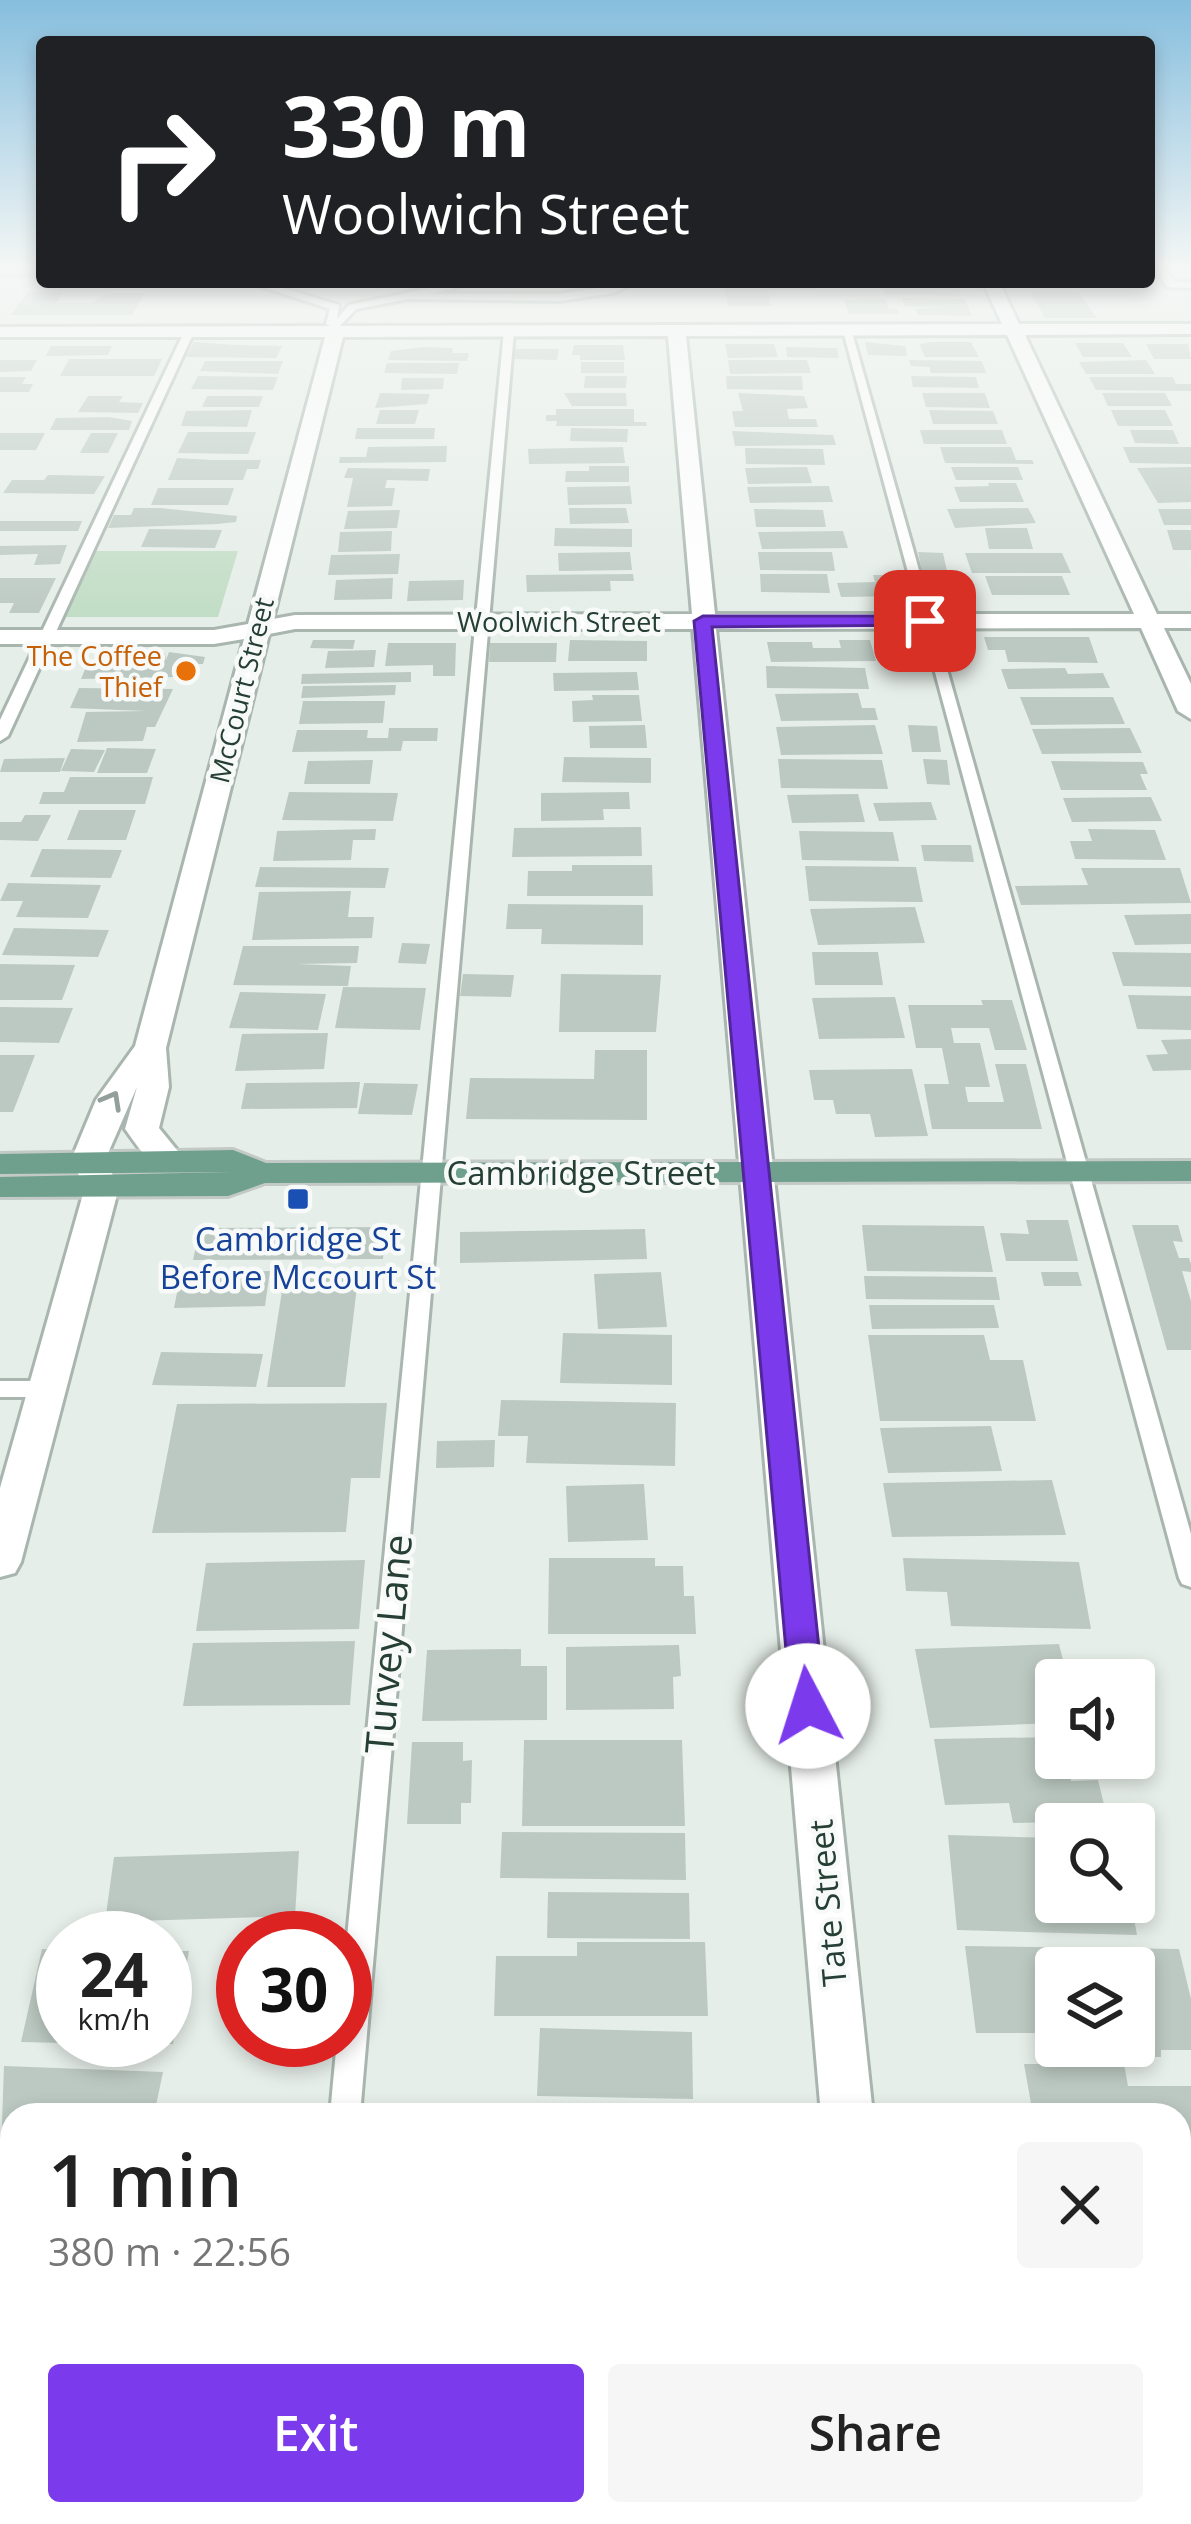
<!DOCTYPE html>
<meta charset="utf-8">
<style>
:root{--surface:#fff;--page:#f6f6f6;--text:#222;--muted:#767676;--accent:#7c3aed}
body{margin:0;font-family:"Open Sans",sans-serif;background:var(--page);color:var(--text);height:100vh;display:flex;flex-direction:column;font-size:45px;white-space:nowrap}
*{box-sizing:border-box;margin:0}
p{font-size:39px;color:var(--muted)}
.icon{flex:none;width:66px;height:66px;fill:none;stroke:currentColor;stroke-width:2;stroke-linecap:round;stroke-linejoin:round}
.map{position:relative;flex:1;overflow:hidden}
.sheet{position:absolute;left:0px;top:2103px;width:1191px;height:423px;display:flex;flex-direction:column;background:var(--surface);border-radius:36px 36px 0 0;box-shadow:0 6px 18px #0003}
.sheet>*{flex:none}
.guide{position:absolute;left:36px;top:36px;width:1119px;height:252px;border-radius:12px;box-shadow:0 6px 18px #0003;background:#202124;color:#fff;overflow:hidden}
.controls{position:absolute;left:1035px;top:1659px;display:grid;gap:24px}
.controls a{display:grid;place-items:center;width:120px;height:120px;border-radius:12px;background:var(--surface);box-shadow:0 6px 18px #0003;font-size:60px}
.speed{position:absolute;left:36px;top:1911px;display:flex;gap:24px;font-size:60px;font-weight:700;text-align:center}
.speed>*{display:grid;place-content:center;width:156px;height:156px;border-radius:50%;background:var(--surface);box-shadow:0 6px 18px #0003;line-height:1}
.speed small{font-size:30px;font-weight:400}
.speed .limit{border:18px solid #d22;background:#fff;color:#111}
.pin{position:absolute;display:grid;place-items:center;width:102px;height:102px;color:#fff;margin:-51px;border-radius:24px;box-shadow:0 6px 18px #0006}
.me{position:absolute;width:132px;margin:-66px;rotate:355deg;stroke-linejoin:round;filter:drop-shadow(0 0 9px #0008)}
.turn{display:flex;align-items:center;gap:42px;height:252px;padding:0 48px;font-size:54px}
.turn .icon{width:156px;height:156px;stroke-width:2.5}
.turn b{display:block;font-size:84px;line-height:102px}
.round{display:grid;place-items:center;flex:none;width:126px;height:126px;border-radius:12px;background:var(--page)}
.headline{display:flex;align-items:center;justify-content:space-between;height:204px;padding:0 48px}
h1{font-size:72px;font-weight:600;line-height:90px}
.button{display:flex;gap:24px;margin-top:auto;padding:24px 48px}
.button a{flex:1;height:138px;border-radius:12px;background:var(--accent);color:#fff;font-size:48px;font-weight:600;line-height:138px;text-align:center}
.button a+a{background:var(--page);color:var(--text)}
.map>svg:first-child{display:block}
.green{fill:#c1ddc5}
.building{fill:#bcc9c2}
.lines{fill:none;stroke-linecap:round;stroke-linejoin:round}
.service-casing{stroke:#a9b6af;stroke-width:6}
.minor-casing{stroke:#a9b6af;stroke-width:6}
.primary-casing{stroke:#c2c9c6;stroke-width:6}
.service{fill:#fff;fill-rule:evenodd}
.minor{fill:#fff;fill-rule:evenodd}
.primary{fill:#6ea08d;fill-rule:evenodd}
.oneway{stroke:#929f9a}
.route{fill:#7c3aed;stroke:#51269a;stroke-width:3}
.food-dot{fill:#e8710a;stroke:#f7faf8;stroke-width:4.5}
.transit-dot{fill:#1a4fb4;stroke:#f7faf8;stroke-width:4.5}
.labels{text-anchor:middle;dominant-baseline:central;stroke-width:9;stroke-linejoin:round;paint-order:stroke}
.far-street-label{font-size:27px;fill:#263f35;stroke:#f7faf8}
.far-food-label{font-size:27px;fill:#c56008;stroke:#f7faf8;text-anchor:end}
.street-label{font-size:33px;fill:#263f35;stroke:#f7faf8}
.transit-label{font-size:33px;fill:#164399;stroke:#f7faf8}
.near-street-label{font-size:39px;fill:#263f35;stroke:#f7faf8}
</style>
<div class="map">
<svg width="1191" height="2524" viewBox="0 0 1191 2524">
<rect width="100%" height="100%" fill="#e6eee9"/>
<!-- green -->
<path class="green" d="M93,551H238L218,617H65Z"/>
<!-- building -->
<g class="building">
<path d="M0,268H40L42,278H0Z"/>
<path d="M724,282H815L817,290H768L771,306H728Z"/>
<path d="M884,282H958L961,296L884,294Z"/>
<path d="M27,292L63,293L56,303H92L107,293H145L132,315H11Z"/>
<path d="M1030,292H1078L1097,318H1045Z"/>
<path d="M902,298L965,299L972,316L918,315L915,309L946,307L904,306Z"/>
<path d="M885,299L889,309H897L899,314H849L844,300Z"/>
<path d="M194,342L236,345L282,346L276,358L186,357Z"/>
<path d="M865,342L905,346L907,356L868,355Z"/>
<path d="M932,342H971L979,357H925L919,344Z"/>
<path d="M1075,343H1123L1132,357H1083Z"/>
<path d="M725,344H774L778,357L728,358Z"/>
<path d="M1146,344H1188L1191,359H1154Z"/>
<path d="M574,345H623L625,360H580V355H572Z"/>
<path d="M51,346H112L108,355L46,356Z"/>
<path d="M425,347L453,348L452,353H469L467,361L388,360L391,351Z"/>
<path d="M786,347L837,348L839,358L787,357Z"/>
<path d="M513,349H559L557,360L512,359Z"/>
<path d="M69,359H162L154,376H60Z"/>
<path d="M0,360H37L31,371L0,372Z"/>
<path d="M728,360H807L811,373L730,374Z"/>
<path d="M909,360L982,361L986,373H931L929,367L911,366Z"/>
<path d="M1146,360L1155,374H1086L1079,362Z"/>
<path d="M205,361H283L278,374L200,371Z"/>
<rect x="581" y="362" width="43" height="11"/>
<path d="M387,363H459L457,374L384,373Z"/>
<path d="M198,376L278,377L273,390L191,389Z"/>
<path d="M585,376H627L626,388H584Z"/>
<path d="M726,376H802L803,390L727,389Z"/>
<path d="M911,376L976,377L979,388L913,387Z"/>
<path d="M0,377H26L22,384H33L29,392H0Z"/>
<path d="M1089,377H1173L1176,384H1191V391L1096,390Z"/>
<path d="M402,378H444L443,389L401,390Z"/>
<path d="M380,393L430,394L427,404L375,408Z"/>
<path d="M564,393H626L627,406H572Z"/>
<path d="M738,393L804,396L808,408L787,409L789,419H816L818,427H735L732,411H743Z"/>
<path d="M922,393H985L990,408L926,407Z"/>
<path d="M1102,393H1165L1172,406H1108Z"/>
<path d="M88,396H123L119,402L143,403L138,413L78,412Z"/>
<path d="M207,396H263L259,407H202Z"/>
<path d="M556,409H634V422H646L647,426H556L557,421H546V415H556Z"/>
<path d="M252,410L247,427L181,426L186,411Z"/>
<path d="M380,410H419L415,424H376Z"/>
<path d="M929,410L993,411L998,424H933Z"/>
<path d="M1111,410H1165L1173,426H1118Z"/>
<path d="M109,417L132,421L129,430H50L56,418Z"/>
<path d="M357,428H435L434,439H355Z"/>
<path d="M571,428L628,429L627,442L570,441Z"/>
<path d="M920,430H1002L1007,444H924Z"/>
<path d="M1130,430H1173L1179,444L1135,443Z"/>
<path d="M732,431L833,435L836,445L735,446Z"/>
<path d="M188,432H256L248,454L178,453Z"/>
<path d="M0,433H45L36,450H0Z"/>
<path d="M91,433H118L108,453H80Z"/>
<path d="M447,446L446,462L339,463L340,457H366L368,447Z"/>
<path d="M623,447L625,463L529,464L528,449Z"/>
<path d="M940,447H1011L1016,460H1032L1034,464L945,463Z"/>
<path d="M1123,447H1191V464L1130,463Z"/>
<path d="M745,448L823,449L825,465L746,464Z"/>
<path d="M177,458L212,460H261L258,469H247L243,480H168Z"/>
<path d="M589,466H629V482H565L566,471H589Z"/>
<path d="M807,467L812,483L748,484L745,468Z"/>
<path d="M951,467H1018L1023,480H956Z"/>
<path d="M1191,467V502L1158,503L1137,468Z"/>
<path d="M348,468L430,469L428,481L387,480L385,488H395L392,506L347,507L353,478H344Z"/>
<path d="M48,475L105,476L94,494L3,493L12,480H44Z"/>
<path d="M988,483H1016L1024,502H960L954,487L989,486Z"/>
<path d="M630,486L632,504L568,505L567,487Z"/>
<path d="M829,486L833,502L750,503L747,487Z"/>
<path d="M158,488H234L228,505H151Z"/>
<path d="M134,508H160L237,516L236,522L217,524L108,528L114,515H131Z"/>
<path d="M569,508H626L629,523L570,524Z"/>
<path d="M1028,508L1036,523L955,528L947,509Z"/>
<path d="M754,509L823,510L826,527H756Z"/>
<path d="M1158,509H1191V525H1164Z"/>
<path d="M400,510L397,528L344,529L348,511Z"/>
<path d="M0,521H82L78,531H0Z"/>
<path d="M555,528L632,529V547L554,546Z"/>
<path d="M985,528H1027L1033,549H989Z"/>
<path d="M149,529L222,530L215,548L141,547Z"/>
<path d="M1167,530H1191V550H1173Z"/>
<path d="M392,531L391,551L338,552L340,532Z"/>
<path d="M843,531L848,548L762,549L758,532Z"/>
<path d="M67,545L60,564L34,565L38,554L0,555V546Z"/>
<path d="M630,552L632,570L559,571L558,553Z"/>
<path d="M758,552H832L835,571L760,570Z"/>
<path d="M918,552L943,553L947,571H922Z"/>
<path d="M965,553H1062L1071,573H972Z"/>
<path d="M400,554L398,574L328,575L331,555Z"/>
<path d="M633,574L634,581H610L611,591L527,592L526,575Z"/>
<path d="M760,574H827L830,593L761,592Z"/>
<path d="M873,575H897L904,596L841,597L837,583L875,582Z"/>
<path d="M985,576H1062L1070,595H992Z"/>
<path d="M0,578H56L39,613H9L14,603H0Z"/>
<path d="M393,578L392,599L334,600L336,580Z"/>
<path d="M464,580L463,600L407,601L409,581Z"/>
<path d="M984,637H1089L1098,663L1008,662L1005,650H988Z"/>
<path d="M313,640H355L353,649L310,648Z"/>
<path d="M570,640L647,641V661H568Z"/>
<path d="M839,640H870L876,661L771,662L767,642H812L813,648H841Z"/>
<path d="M388,643H456L455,676H433V665L385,666Z"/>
<path d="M490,643H557L556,662H489Z"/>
<path d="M376,650L374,667L325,668L328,651Z"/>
<path d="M169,652L205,657L203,664H180L176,677L81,679L86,667H108L113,656L165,653L166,660Z"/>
<path d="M766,666L865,668L869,689L767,688Z"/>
<path d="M1065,668L1068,674L1103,673L1110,688L1008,689L1001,669Z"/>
<path d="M411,672V682L301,684L302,674Z"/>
<path d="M637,672L639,690L554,691L553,673Z"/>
<path d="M396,685L395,695L301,698L303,686Z"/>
<path d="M79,688L173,689L155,727H147L143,741L77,742L86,712L145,711L70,708Z"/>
<path d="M858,693L862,708H875L878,720L781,721L775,694Z"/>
<path d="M592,695H639L642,721L573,722L572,701L593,700Z"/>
<path d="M1020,697H1113L1125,724L1031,725Z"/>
<path d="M303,701H385L383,723L299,724Z"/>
<path d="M645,725L647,748H590L589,726Z"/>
<path d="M875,725L883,754L781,755L776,727Z"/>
<path d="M908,725L937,726L941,752H912Z"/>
<path d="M389,728H438L437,741H403L401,751L292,752L297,730H368L367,738H388Z"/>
<path d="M1130,728L1142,753L1042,754L1032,729Z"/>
<path d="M107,748L156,749L147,773H97Z"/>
<path d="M71,749L105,750L94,772L61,771Z"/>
<path d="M564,757L651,758V783L562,782Z"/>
<path d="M65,758L60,772H0L4,759Z"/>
<path d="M778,759L882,760L888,789L781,788Z"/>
<path d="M923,759L947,760L950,785L927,784Z"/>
<path d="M373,760L370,784H304L308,761Z"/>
<path d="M1051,761L1143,762L1148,774H1140L1147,790H1061Z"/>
<path d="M70,777H153L145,804H39L43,792H64Z"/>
<path d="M289,792L398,793L393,821L282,820Z"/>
<path d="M629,792L630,809H603L604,820L541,821V793Z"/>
<path d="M858,794L865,822L792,823L787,795Z"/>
<path d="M1151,797L1162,821L1072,822L1063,798Z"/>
<path d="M931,802L937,820L879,821L873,803Z"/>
<path d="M79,810H136L126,840H67Z"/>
<path d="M25,815H51L38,841L0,840V822H21Z"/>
<path d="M641,827L642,856L512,857L514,828Z"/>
<path d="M376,829L375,840H353L351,860L273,861L277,831Z"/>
<path d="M1088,829L1155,830L1166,860L1075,859L1070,841H1092Z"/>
<path d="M799,831L893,832L899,861L802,860Z"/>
<path d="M921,845H971L974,862L924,861Z"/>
<path d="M42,849L122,850L111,878L30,877Z"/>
<path d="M572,865H652L653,896H527L528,871H572Z"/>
<path d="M805,866L916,867L923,902L809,901Z"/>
<path d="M260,867L389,868L385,888L255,887Z"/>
<path d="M1081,868H1180L1191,903L1021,905L1015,886L1088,885Z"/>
<path d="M8,883L101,885L88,918L16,917L23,901H0Z"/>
<path d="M351,891L348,917H374L372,938L252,940L259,892Z"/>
<path d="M508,904L643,905V945L541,944L542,929H506Z"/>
<path d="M915,907L925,943L818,945L810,909Z"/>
<path d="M1191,914V944L1135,945L1124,915Z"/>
<path d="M14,928L109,930L98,957L2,955Z"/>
<path d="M402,943L430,944L426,964L398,963Z"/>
<path d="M243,946H359L357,963L297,964L351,966L348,986L233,985Z"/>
<path d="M812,952H878L883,985H815Z"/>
<path d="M1112,952L1191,953V987L1123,986Z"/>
<path d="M0,964L75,965L62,1000H0Z"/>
<path d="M463,974L514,975L511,997L460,996Z"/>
<path d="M561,974L661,975L656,1032H559Z"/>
<path d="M343,987L426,988L420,1030L335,1028Z"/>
<path d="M240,992L326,994L318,1030L229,1028Z"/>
<path d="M1128,995L1191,996V1030L1137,1029Z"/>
<path d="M895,997L905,1038L819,1039L812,998Z"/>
<path d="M981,1000H1012L1027,1050H995L989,1028H951L954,1043H980L990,1087H965L968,1102H1004L995,1064H1026L1042,1129H932L924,1084H949L942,1048H916L908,1005H983Z"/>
<path d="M0,1007L73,1008L59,1043L0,1042Z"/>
<path d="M328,1033L324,1069L235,1071L242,1034Z"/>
<path d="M1191,1039V1070L1153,1071L1146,1055L1168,1054L1161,1040Z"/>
<path d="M595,1050H647V1120L466,1119L470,1078L594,1079Z"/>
<path d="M0,1055H35L13,1112H0Z"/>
<path d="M912,1069L928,1136L875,1137L870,1114H836L833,1100H814L809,1070Z"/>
<path d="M360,1082L357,1108L241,1109L246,1083Z"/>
<path d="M364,1083L418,1084L412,1115L358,1114Z"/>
<path d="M1026,1220H1068L1078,1261H1006L1000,1233L1029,1234Z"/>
<path d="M862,1225L984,1226L993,1272L867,1271Z"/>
<path d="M1132,1225H1178L1183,1242L1173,1241L1179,1258H1189L1191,1264V1272L1182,1271L1191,1301V1350H1167Z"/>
<path d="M386,1227L383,1259L193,1260L200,1228Z"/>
<path d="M645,1229L647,1259L460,1263V1232Z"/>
<path d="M270,1271L265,1306L174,1308L181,1272Z"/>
<path d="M661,1272L667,1327L598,1329L594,1274Z"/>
<path d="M1041,1272H1078L1082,1286H1044Z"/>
<path d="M864,1276L996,1277L1000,1300L866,1299Z"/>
<path d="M284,1278H358L345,1387H267Z"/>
<path d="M869,1305H994L999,1328L872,1329Z"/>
<path d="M563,1333L672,1335V1385L560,1383Z"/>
<path d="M868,1335H984L990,1360H1023L1036,1421H880Z"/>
<path d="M161,1352L263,1354L256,1387L152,1385Z"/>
<path d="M501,1400L676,1403L675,1466L526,1463L528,1436H498Z"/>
<path d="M387,1403L380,1478H351L346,1532L152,1533L177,1404Z"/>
<path d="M991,1426L1002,1471L888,1473L880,1428Z"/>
<path d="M495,1440L494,1467L436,1468L437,1441Z"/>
<path d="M1052,1480L1066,1535L892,1537L883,1483Z"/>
<path d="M644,1484L648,1540L568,1542L566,1486Z"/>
<path d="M549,1558H655V1566H683L684,1596H694L696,1634H548Z"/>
<path d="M903,1558L1079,1562L1091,1629L951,1626L947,1592L906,1591Z"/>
<path d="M365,1560L359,1629L196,1631L206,1563Z"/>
<path d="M355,1641L350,1705L183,1706L193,1643Z"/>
<path d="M1059,1644L1068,1680H1056V1723L930,1728L915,1649Z"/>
<path d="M679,1645L681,1676L673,1677L674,1709L566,1710V1647Z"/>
<path d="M521,1649V1666H547V1720L422,1721L427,1650Z"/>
<path d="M1056,1737V1758H1066L1071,1781L1098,1780L1108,1821L1013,1823L1009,1803L945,1805L934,1739Z"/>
<path d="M524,1740H682L685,1826H522Z"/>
<path d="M412,1742H463V1761L472,1760L471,1803H461V1824H407Z"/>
<path d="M502,1832L685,1833L686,1880L500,1878Z"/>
<path d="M948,1835L1056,1838V1902H1131L1137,1935L957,1930Z"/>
<path d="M299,1851L295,1916L105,1922L114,1857Z"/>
<path d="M548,1892L689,1893L690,1939L547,1938Z"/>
<path d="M577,1942H705L708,2016H494L496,1956H577Z"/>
<path d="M965,1946L1179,1949L1191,1999V2050H1161V2057H1114L1112,2046H1134V1968H1056V2038H1046L1045,2033H976Z"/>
<path d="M42,1949L63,1950V2043L21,2042Z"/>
<path d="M165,1951H189L173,2044H165Z"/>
<path d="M540,2028L692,2032L693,2099L537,2096Z"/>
<path d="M1024,2064H1124L1128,2086H1191V2183H1179V2115H1033Z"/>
<path d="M4,2066L163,2072L154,2115H12V2178H0Z"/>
<path d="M707,2106L708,2115H557V2109Z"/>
<rect x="1179" y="2207" width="12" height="121"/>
<path d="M0,2239L12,2240V2460H0Z"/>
<path d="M1179,2338H1191V2409H1187L1191,2438H1179Z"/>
<path d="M622,2515V2524H492V2519Z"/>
<path d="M0,2516L164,2519L163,2524H0Z"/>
</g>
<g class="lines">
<defs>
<g id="service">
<path d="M1155,268H1165L1174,282H1191V288L1167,287Z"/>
<path d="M248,282H263L339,305L337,319L349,305L459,282H478L430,294H559L635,282L614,293L559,301L408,299L356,309L337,329L326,324L330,309Z"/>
<path d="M842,327L851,329L1191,1534V1587L1182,1584L1179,1578Z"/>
<path d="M509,328L514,331L360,2115H330L337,2040H345V1958L504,331Z"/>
<path d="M185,330L194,332L8,736L0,741V720Z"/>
<path d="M0,1381H47L58,1389L47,1397H0Z"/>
<path d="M292,2514H328L327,2524H291Z"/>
</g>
<g id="minor">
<path d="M983,282H999L1019,324H1191V334L1025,335L1157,614H1191V628H1164L1191,684V719L1178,711L1141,628L716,629L873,2115H821L693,629H295L269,634L166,1048L169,1087L159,1128L185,1160L180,1167C153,1174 140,1149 125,1129L137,1087L105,1160L119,1187L21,1562L15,1573L0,1577V1488L85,1187L71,1160L96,1100L135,1046L244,639L214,644H0V630H214L248,624L325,337H0V327L1002,324ZM1007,335L1134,614H715L686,336ZM668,336L692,614L295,615L273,619L343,337Z"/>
<path d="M855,2514H915L916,2524H856Z"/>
</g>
<path id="primary" d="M233,1150L266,1163L1191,1161V1181L265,1183L228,1196L0,1197V1177L231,1172L0,1174V1154Z"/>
</defs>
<!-- service casing -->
<use href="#service" class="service-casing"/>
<!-- minor casing -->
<use href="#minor" class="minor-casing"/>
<!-- primary casing -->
<use href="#primary" class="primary-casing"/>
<!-- service -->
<use href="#service" class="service"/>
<!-- minor -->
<use href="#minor" class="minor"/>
<!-- primary -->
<use href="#primary" class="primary"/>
</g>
<!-- one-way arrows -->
<defs><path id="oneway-chevron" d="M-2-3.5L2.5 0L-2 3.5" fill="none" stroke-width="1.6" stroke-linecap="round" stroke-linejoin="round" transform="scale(3)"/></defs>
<use class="oneway" href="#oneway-chevron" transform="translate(112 1100) rotate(-61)"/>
<!-- sky -->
<linearGradient id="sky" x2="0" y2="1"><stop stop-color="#86bede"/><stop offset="0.43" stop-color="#f4f7f5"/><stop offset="1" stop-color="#f4f7f5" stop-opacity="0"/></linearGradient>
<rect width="1191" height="621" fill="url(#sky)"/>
<!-- route -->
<path class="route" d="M925,616L934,621L932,625L712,627L825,1706L820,1715L808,1719L796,1715L791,1706L694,621L703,616Z"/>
<!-- markers -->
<circle class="food-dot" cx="186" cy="671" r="12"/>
<rect class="transit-dot" x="286" y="1187" width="24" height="24" rx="6"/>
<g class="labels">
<!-- far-street labels -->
<g class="far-street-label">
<text x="559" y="621">Woolwich Street</text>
<text transform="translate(241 690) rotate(-76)">McCourt Street</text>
</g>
<!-- far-food labels -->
<g class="far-food-label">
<text x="162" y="655">The Coffee<tspan x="162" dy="31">Thief</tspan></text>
</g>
<!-- street labels -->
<g class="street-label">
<text x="581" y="1172">Cambridge Street</text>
<text transform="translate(827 1903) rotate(-95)">Tate Street</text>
</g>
<!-- transit labels -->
<g class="transit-label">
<text x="298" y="1238">Cambridge St<tspan x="298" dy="38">Before Mccourt St</tspan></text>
</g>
<!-- near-street labels -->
<g class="near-street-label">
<text transform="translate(387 1644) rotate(-85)">Turvey Lane</text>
</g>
</g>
</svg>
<div class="controls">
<a><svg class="icon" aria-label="sound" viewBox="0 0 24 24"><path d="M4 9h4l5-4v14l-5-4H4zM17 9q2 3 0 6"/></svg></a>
<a><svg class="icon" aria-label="search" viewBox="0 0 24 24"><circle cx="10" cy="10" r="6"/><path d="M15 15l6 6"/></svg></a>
<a><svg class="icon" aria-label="layers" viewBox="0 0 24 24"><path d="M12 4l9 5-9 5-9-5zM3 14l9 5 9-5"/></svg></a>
</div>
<div class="speed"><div>24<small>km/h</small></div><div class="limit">30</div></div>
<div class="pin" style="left:925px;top:621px;background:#d93025"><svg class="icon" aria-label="arrive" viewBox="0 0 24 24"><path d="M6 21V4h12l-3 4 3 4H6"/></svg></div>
<svg class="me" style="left:808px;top:1706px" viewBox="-20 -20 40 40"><circle r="19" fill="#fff"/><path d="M0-13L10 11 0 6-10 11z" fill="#7c3aed"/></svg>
<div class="guide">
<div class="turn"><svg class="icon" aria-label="right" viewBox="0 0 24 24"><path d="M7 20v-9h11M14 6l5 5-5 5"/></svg><div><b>330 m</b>Woolwich Street</div></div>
</div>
<section class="sheet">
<div class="headline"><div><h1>1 min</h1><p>380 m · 22:56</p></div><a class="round"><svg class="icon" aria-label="close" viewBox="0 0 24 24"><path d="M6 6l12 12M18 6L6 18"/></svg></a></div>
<div class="button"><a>Exit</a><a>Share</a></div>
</section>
</div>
